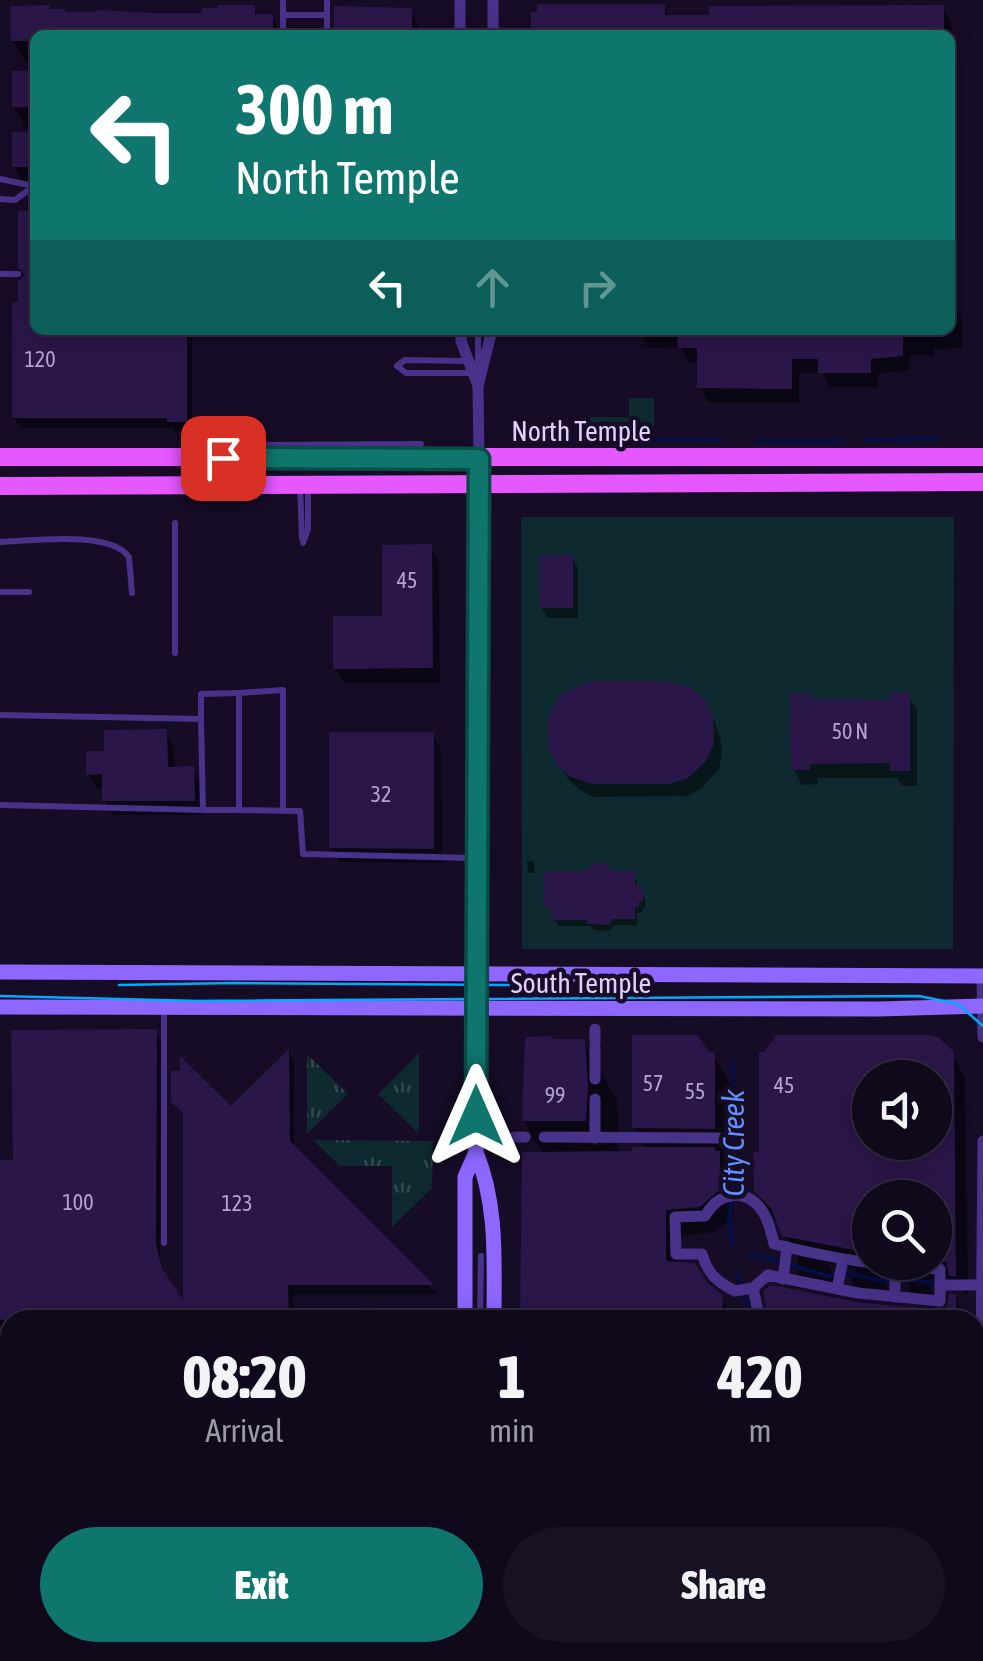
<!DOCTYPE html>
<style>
:root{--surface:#10091c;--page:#191225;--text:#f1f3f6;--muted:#9c9aa3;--line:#302a3b;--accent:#0f766e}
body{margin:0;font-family:"Asap Condensed",sans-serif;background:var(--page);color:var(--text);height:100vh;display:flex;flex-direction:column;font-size:38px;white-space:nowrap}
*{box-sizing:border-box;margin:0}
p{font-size:32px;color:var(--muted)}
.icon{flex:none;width:55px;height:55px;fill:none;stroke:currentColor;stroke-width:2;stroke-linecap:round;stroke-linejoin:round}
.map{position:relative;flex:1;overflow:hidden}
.side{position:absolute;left:0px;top:1310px;width:985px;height:352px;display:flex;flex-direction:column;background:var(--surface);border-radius:30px 30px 0 0;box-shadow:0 5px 25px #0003,0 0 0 2px var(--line)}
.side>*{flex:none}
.hud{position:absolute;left:30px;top:30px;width:925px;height:305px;border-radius:15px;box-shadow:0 5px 25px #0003,0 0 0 2px var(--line);background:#0f766e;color:#fff;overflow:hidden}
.fabs{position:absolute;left:852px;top:1060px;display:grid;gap:20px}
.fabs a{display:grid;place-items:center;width:100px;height:100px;border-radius:50%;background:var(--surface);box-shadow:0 5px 25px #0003,0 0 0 2px var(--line);font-size:50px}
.pin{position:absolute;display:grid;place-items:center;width:85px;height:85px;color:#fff;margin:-42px;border-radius:20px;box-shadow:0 5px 15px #0006}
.me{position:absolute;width:110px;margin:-55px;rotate:0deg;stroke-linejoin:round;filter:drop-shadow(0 0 8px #0008)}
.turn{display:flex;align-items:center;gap:35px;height:210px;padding:0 40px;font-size:45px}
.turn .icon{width:130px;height:130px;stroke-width:2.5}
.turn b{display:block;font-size:70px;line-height:85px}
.lanes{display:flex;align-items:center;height:95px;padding:0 40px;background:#0003;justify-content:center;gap:50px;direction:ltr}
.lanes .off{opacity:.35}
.eta{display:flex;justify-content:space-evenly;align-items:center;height:170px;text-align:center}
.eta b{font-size:60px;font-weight:800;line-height:70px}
.button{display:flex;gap:20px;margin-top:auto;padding:20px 40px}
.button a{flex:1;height:115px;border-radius:60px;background:var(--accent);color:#fff;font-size:40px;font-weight:800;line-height:115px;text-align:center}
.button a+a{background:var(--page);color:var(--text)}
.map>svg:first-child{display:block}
.grass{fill:url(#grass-tufts)}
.green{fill:#0e2a30}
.shadow{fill:#0007;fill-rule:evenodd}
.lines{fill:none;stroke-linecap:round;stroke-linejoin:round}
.stream{stroke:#040e46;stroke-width:4}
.building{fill:#2b1649;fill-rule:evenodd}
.lane{stroke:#48328a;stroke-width:6}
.street{stroke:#48328a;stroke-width:11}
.secondary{stroke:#8d67ff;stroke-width:15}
.primary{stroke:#e557ff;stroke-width:18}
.tram{stroke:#00abfb;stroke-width:2.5}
.street-bridge{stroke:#48328a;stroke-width:11}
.route-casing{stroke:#0a4d48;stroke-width:25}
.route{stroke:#0f766e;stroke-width:18}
.labels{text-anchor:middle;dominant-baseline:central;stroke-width:9;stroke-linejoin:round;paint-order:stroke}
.number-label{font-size:22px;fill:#b3a2d2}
.street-label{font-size:28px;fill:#e0d0ff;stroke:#160c26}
.water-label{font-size:30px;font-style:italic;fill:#5e91ff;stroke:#160c26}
</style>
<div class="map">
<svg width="983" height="1661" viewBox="0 0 983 1661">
<defs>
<pattern id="grass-tufts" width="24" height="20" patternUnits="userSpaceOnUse" patternTransform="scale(2.5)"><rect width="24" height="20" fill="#0e2a30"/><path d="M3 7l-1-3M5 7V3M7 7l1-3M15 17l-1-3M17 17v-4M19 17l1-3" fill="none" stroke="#31484f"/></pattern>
</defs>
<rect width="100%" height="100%" fill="#160c26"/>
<!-- grass -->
<g class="grass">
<path d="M419,1053V1134L378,1094Z"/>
<path d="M307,1054L348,1094L307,1134Z"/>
<path d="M313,1140L433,1141L432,1188L392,1227V1166H340Z"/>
</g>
<!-- green -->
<g class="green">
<path d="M629,398H654V427H590V417H629Z"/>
<path d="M521,517H954L953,949H522Z"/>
</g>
<!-- shadow -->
<g class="shadow">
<path d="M664,6L670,17L942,7L951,22L952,264L950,35H534Z"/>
<path d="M254,8L259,17H272L283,35H35V62L25,61L13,41L50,11L66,15H204Z"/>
<path d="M411,11L423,35H334Z"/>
<path d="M292,27H319L323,35H292Z"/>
<path d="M35,72V129H27L14,107Z"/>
<path d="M35,135V188L26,187L14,167Z"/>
<path d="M35,214V330H192V432H175L173,428H21L14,418L20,305Z"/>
<path d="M950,304H953L962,319V348L934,349V355H910V370L878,374V387H830L822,373H799V403L708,402L700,387V362H689L680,347L648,348L640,333V330H950Z"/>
<path d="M431,547L439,562L440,683H344L335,668L384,619Z"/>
<path d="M571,558L578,568V618H548L542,608Z"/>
<path d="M581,685H679L713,718L720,735L722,750L719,769L702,788L688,796L593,797L580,790L568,779L558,762L564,696Z"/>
<path d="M808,696L812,702L893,703L908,696L917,710V786H902L897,778H817L818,784L802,785L794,770Z"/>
<path d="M166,732L174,747L175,769H193L201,784L202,815H113L105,800L104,789H97L88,774L106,753Z"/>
<path d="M433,734L441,749L442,863L340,862L331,847Z"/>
<path d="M527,861H533L535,873H528Z"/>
<path d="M609,874H633L637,881V888L645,898V908H642V913H637V925H613L610,931L594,930L591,926H558L547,901Z"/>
<path d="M155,1032L161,1042L160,1256L166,1278L186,1309V1118L173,1101L231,1110L289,1053L294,1061V1149L437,1294H293V1320H10V1394H0V1163H16Z"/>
<path d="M583,1042L617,1100L619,1154L647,1149L634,1127L708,1054L713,1055L732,1087V1160H723L734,1179V1216L715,1232L679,1236V1265L721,1297L734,1320H523L543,1154L524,1121ZM718,1172H723V1202H718Z"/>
<path d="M952,1054L965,1077L968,1297L956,1281L928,1279L933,1296L911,1294L907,1277L883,1274L888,1292L855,1288L851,1281L853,1269L828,1264L834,1275L833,1283L800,1277L796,1270L798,1258L779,1223L769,1213L756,1190L762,1154V1055ZM870,1078H935V1142H870ZM870,1198H935V1262H870Z"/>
<path d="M955,1297L965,1320H771L940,1313L950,1308Z"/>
<path d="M370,1305L375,1320H354Z"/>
<rect x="46" y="1652" width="370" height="9"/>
<rect x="728" y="1652" width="33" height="9"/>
<path d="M954,1654L958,1661H854V1656Z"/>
</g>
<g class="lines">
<!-- stream -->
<g class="stream">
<path d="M866,440L938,438"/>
<path d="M553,441L720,440"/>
<path d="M757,441H840"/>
<path d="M733,1061L734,1097"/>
<path d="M733,1106L734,1192"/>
<path d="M732,1201L729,1216L733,1245"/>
<path d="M749,1257L753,1254L828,1276L851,1274L879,1280H918L936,1284"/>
<path d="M737,1274L747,1303L749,1320"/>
</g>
</g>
<!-- building -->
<g class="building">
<path d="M537,4H665V15H709V6L944,5V35H531V12H537Z"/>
<path d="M50,5V9H65V12H97V10L155,13H202V8H218V5H255V14H273V35H35V41H11L10,6Z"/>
<path d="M334,6L412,8V28H406V35H334Z"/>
<rect x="12" y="71" width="23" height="36"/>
<rect x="12" y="132" width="23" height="35"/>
<path d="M18,211H35V330H187V422H167V418H12V302H18V281L25,275L18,267Z"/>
<path d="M677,330H903V356L871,359V373H818V359H792V389L697,388V348H678Z"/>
<path d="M432,544L433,668L333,669V616H382V545Z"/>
<path d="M539,555H573V608H540Z"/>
<path d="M592,681H667L691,688L705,700L713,717L714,744L706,761L688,778L669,784H593L569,776L556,763L548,747V716L562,694Z"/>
<path d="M790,693H810V699L890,700V693H910V771H890V763L810,764V770H791Z"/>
<path d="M167,729L168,767L194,766L195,801H102V774L86,775V751H104V730Z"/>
<path d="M329,732H434V849L329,848Z"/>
<path d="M593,863H606L611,871H635V884L643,889V901L639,902V907H635V919H611V924L606,925L587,924V920H552L551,907H546L544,902V871H588V867H593Z"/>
<path d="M157,1029L156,1244L162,1268L183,1300V1113L171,1102V1071H180V1056L231,1106L289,1049L290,1141L434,1285H288L289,1320H0V1160H13L11,1030Z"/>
<path d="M632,1035H697L709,1052H715V1129L632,1128Z"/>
<path d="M776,1035H928L938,1037L954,1052L956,1276H949L946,1262L935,1259V1198H870V1253L782,1236L771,1208L754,1191L753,1152H759V1052H764ZM870,1078H935V1142H870Z"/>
<path d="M550,1036L553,1039H585L588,1085L586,1121H522L525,1037Z"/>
<path d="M632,1147H715V1151H720V1189L700,1207L666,1210V1261L695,1263L707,1283L723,1295L722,1320H520L522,1152L632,1151Z"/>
<path d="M771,1285L856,1302L939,1310L947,1307L949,1294H956V1320H769L763,1291Z"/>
</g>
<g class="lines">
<!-- lane -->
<g class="lane">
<path d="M327,0V35"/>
<path d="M283,15H327"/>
<path d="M283,35V0"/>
<path d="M0,179L33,186"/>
<path d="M0,199L15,200L33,187"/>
<path d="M0,274H18"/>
<path d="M478,330V370"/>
<path d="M397,366L406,373H473"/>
<path d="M397,366L405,360L468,361"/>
<path d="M229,453L236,448L261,445L421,444"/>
<path d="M300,485L302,538"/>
<path d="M0,542C32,541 109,530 129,557L132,593"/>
<path d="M303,543L308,529V490"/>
<path d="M0,592H29"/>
<path d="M175,653V523"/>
<path d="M0,715L201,719L203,810L0,805"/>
<path d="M201,719V694L239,693"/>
<path d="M203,810H239"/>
<path d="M283,811V690L239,693V810L300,811L303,854L475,858"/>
<path d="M164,1010V1243"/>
<path d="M480,1320L481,1256"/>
<path d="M3,1426L6,1661"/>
<path d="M833,1652V1661"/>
</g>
<!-- street -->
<g class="street">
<path d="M460,0V35"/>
<path d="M493,0V35"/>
<path d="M461,330V341L478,386L479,459"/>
<path d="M478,386L492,330"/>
<path d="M982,976L983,1037"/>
<path d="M595,1029V1043"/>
<path d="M595,1048V1079"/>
<path d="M595,1099V1138"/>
<path d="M514,1137H525"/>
<path d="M544,1137L719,1138"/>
<path d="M983,1141L980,1467L983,1560"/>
<path d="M739,1195C763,1200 769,1222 774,1244C829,1258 883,1267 940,1269V1301L858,1293L768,1275L753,1288L735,1291C717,1282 708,1274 702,1254H676L675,1217L705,1216C714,1201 722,1196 739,1195Z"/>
<path d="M753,1288L760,1320"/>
</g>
<!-- secondary -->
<g class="secondary">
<path d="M479,459L476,1152C498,1206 494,1262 494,1320"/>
<path d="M0,972L983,976"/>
<path d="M0,1007L879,1009L983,1006"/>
<path d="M465,1320V1177L476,1152"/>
<path d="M975,1502L983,1501"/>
<path d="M975,1526H983"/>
<path d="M478,1661V1652"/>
</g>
<!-- primary -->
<g class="primary">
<path d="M0,457H983"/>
<path d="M0,486L983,482"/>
</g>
<!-- tram -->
<g class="tram">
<path d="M119,985L232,983L519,985"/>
<path d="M0,996L198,1001L919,996L958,1004L983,1026"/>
</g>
<!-- street-bridge -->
<g class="street-bridge">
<path d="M783,1279L787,1247"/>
<path d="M940,1285H983"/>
<path d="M837,1289L843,1260"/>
<path d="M895,1297V1268"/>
</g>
</g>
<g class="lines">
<defs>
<path id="route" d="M223,458L479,459L476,1116"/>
</defs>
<!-- route casing -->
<use href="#route" class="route-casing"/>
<!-- route -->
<use href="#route" class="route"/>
</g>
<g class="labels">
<!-- number labels -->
<g class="number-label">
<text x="40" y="359">120</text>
<text x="407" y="580">45</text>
<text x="850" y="731">50 N</text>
<text x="381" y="794">32</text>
<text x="653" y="1083">57</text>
<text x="784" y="1085">45</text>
<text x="695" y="1091">55</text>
<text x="555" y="1095">99</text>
<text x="78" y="1202">100</text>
<text x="237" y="1203">123</text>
</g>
<!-- street labels -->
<g class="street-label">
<text x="581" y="431">North Temple</text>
<text x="581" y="983">South Temple</text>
</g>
<!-- water labels -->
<g class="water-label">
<text transform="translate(733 1143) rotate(-90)">City Creek</text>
</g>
</g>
</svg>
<div class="fabs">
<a><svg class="icon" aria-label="sound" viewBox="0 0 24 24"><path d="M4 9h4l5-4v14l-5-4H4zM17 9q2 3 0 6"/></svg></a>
<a><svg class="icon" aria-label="search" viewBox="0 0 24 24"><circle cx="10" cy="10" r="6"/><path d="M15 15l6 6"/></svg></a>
</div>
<div class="pin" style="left:223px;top:458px;background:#d93025"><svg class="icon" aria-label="arrive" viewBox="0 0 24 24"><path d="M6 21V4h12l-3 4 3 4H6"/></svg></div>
<svg class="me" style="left:476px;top:1116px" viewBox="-20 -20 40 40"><path d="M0-17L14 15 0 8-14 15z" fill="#0f766e" stroke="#fff" stroke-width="4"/></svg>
<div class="hud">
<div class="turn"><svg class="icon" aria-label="left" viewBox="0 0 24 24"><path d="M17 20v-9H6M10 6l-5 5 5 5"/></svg><div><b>300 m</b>North Temple</div></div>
<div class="lanes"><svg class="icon" aria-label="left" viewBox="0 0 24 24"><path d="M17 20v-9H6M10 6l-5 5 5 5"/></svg><svg class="icon off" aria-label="ahead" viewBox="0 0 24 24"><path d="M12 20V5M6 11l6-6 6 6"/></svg><svg class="icon off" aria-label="right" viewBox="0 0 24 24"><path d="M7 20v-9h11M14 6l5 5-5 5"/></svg></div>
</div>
<section class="side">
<div class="eta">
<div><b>08:20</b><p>Arrival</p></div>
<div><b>1</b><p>min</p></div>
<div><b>420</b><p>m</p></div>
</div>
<div class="button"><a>Exit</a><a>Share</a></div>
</section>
</div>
